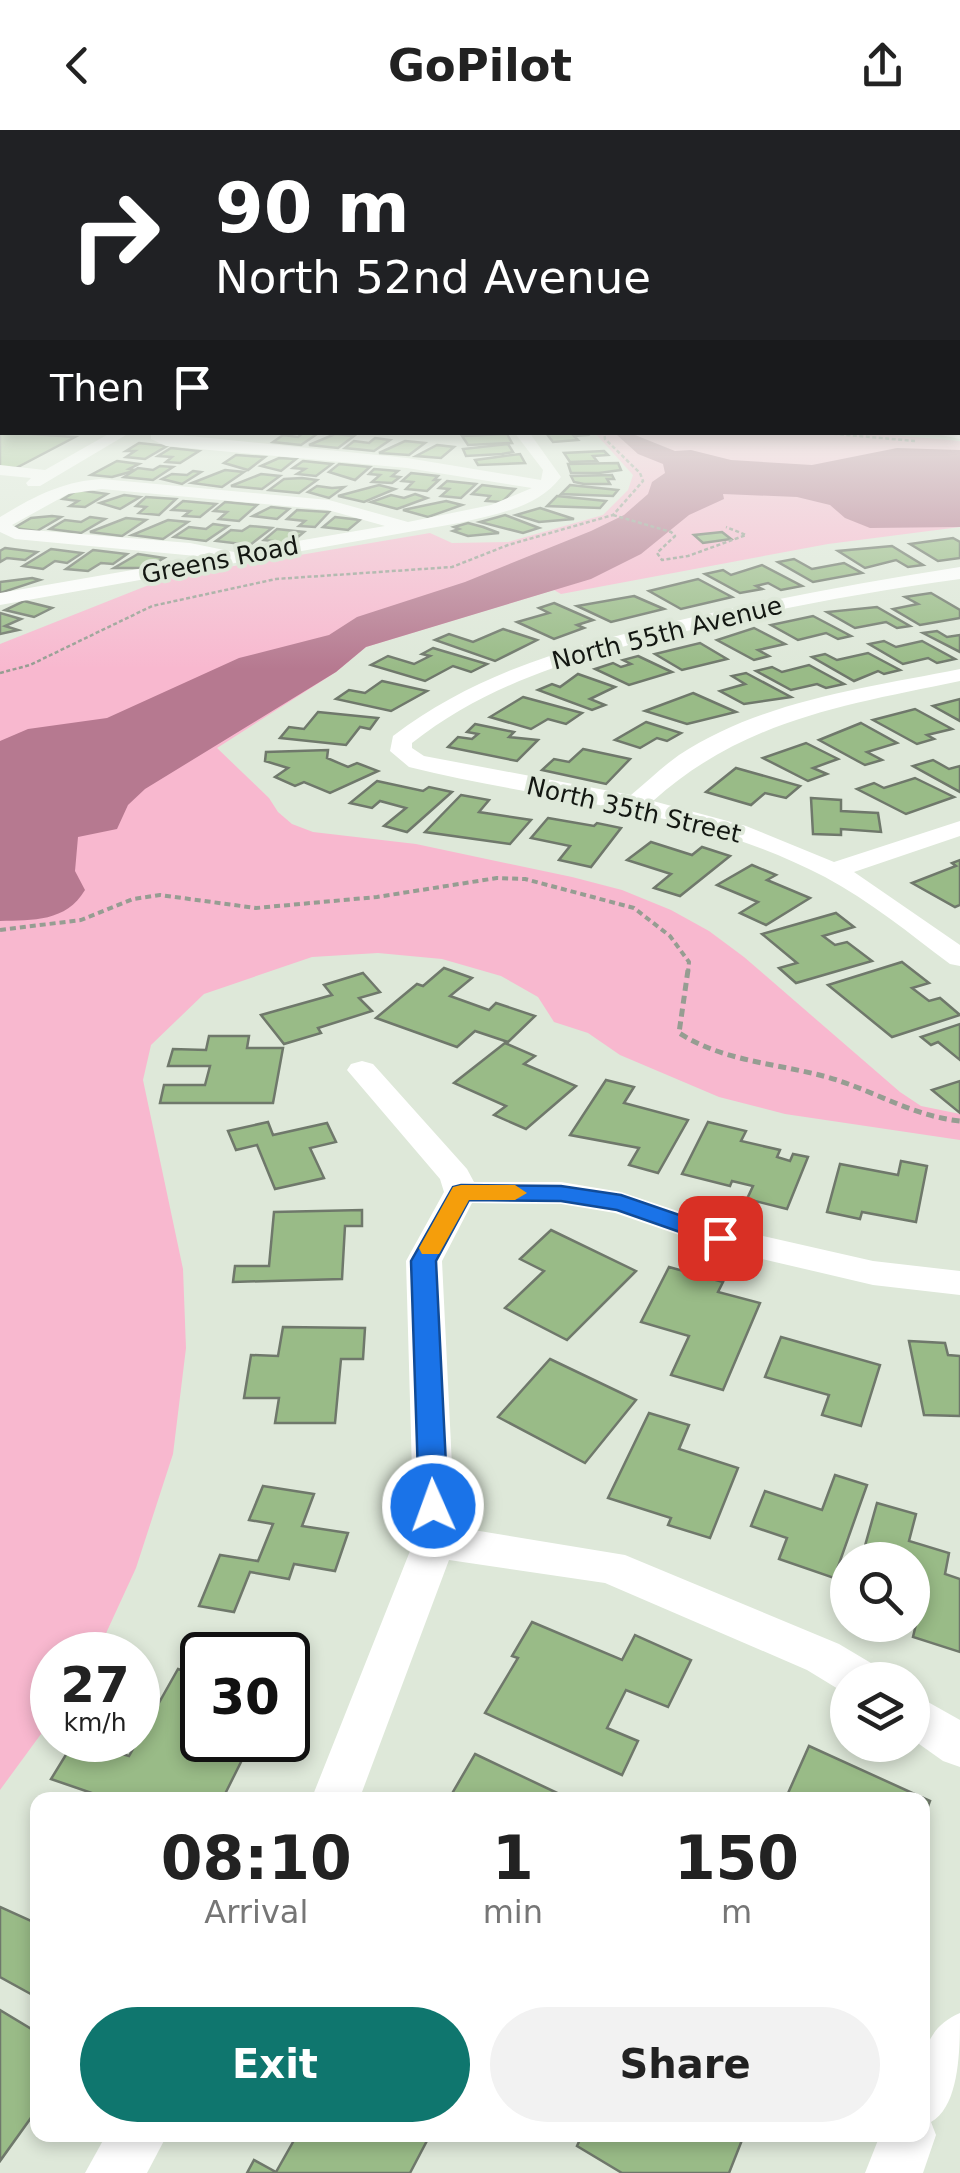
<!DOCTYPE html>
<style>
:root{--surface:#fff;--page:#f2f2f2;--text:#222;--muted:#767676;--accent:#0f766e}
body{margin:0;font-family:"DejaVu Sans",sans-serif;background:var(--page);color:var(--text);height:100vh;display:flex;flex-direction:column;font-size:38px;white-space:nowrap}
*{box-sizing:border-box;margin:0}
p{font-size:32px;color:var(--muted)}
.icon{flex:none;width:55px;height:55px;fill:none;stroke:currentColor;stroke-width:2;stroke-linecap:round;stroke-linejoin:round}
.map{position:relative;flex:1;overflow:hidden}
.sheet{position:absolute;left:30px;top:1662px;width:900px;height:350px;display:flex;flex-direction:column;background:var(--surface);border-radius:20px;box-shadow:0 5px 15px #0003}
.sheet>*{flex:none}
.banner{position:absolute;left:0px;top:0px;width:960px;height:305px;box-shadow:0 5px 15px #0003;background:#202124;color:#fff;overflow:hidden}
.tools{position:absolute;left:830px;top:1412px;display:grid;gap:20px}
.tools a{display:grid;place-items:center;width:100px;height:100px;border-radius:50%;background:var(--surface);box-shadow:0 5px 15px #0003;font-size:50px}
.speed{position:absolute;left:30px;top:1502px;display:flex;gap:20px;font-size:50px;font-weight:700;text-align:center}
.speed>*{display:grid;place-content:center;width:130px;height:130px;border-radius:50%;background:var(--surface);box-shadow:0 5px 15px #0003;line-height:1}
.speed small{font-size:25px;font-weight:400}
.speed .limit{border:5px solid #111;border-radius:15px;background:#fff;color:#111}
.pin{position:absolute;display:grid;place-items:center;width:85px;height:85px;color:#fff;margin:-42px;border-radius:20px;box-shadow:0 5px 15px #0006}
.me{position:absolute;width:110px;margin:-55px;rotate:358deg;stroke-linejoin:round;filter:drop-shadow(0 0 8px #0008)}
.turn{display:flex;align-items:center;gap:35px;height:210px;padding:0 50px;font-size:45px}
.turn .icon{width:130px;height:130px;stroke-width:2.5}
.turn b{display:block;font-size:70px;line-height:85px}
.then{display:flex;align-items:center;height:95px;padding:0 50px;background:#0003;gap:20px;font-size:38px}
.eta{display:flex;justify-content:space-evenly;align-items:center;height:170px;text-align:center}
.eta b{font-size:60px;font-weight:700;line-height:70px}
.cta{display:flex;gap:20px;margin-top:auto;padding:20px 50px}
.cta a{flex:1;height:115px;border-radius:60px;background:var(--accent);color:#fff;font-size:40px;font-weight:700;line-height:115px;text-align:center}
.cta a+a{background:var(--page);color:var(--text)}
header{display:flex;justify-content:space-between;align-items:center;height:130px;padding:0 50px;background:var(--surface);font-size:45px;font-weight:700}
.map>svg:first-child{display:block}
.green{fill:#f8b8cf}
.water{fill:#b67990}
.building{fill:#99bb87;stroke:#6f786b;stroke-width:2.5}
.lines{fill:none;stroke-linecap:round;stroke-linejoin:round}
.path-far2{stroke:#969d92;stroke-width:2.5;stroke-dasharray:4 2.5;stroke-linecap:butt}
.path-far1{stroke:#969d92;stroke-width:4;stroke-dasharray:6 4;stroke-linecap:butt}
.path{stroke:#969d92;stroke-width:5;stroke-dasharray:8 5;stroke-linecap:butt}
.minor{fill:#fff;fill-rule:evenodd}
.route{fill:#1a73e8;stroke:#114b97;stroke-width:2.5}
.slow{fill:#f59e0b}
.labels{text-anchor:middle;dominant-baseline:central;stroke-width:8;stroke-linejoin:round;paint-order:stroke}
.far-street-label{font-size:25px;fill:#131712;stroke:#dee8d9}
</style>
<header><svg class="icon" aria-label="back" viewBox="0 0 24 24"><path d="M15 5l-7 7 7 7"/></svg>GoPilot<svg class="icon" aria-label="share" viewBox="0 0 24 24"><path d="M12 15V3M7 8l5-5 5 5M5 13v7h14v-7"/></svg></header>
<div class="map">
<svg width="960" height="2043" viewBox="0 0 960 2043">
<rect width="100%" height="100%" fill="#dee8d9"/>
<!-- green -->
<path class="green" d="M859,302L960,311V397L828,414L561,464L554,460L366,517L336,542L217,618L269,668L278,682L292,694L313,702L416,714L572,747L622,760L671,780L709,801L744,827L900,962L921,976L960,984V1010L785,984L719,967L620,925L588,903L554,892L538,867L501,846L442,829L378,823L312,827L204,864L151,915L143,950L183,1139L186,1218L173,1324L136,1438L96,1525H52V1589L0,1660V514L169,447L430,403L452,413L508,412L603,385L628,360L633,345L595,303Z"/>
<!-- water -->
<path class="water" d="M617,305H635L675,321L691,320L731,330L812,335L897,318L960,320V397L870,398L845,388L830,375L797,367L723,364L724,369L689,385L641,424L591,449L366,517L336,542L145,659L128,675L117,699L78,707L75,741L85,760C66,792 33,790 0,791V611L28,599L107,588L239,528L329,505L357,487L465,452L591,401L624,385L648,364L652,352L665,343L663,334L638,324Z"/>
<!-- building -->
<g class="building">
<path d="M0,299L2,302L75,307L16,338L0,337Z"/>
<path d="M586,302L588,305L574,306L578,310L553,312L546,303Z"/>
<path d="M303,303L317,304L301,315L273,312L283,305L298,307Z"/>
<path d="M335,304L354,306L338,318L309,315Z"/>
<path d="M507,304L512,313L468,315L462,306Z"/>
<path d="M375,308L390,310L374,321L345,318L354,311L369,313Z"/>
<path d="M405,311L425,313L409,325L379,323Z"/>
<path d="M139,313L167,316L145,329L126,327L135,321H126Z"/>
<path d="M508,314L513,322L502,324L466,326L463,319Z"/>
<path d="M437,315L454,317L441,328L416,326Z"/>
<path d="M171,318L199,321L180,333L166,332L172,327L158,326Z"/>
<path d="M604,321L608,325L593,326L597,331L570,332L564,323Z"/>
<path d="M520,324L525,333L478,335L475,330Z"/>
<path d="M236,325L265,327L248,340L224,333Z"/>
<path d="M279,328L296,329L281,341L261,336Z"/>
<path d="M117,331L139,334L129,339L135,340L130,342L112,347L91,345Z"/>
<path d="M303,331L332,334L316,346L297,344L305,339L293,338Z"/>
<path d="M618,333L621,340L599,343H571L568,334Z"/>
<path d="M339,334L370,337L355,350L329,342Z"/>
<path d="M160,336L173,337L153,350L124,347L138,338L153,340Z"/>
<path d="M374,339L398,341L392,346L400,347L392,353L372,352L380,345L369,344Z"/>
<path d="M225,340L244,342L222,357L192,353Z"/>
<path d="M193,341L201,342L182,354L162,349L172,344L187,345Z"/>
<path d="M411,343L438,346L434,350H439L427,361L406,359L413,352L402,351Z"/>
<path d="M261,344L280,346L262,359L231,356Z"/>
<path d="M612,345L614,349H607L610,354H584L574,352L571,346Z"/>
<path d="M302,348L317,350L299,363L269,360L284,349Z"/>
<path d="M447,351L476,354L461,368L441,366L449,359L439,358Z"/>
<path d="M379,355L395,359L364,372L338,366Z"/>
<path d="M482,355L515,359L502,372L486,371L490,366L472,364Z"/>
<path d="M570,355L618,360L613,366L561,364Z"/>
<path d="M317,356L332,358L344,357L329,368L308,362Z"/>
<path d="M78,360L107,364L85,377L70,376L78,371L63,369Z"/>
<path d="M415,364L427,368L397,379L371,372L391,365L404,368Z"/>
<path d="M124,365L140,367L120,379L100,373Z"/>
<path d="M557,366L606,371L600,378L547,376Z"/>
<path d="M146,367L176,369L159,385L139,383L146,377L136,376Z"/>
<path d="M183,371L216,374L200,387L184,386L190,381L172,380Z"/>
<path d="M446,371L462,375L428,387L403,380Z"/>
<path d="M225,372L257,375L239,391L219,389L227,382L214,381Z"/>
<path d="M271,377L289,379L277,389L253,386Z"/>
<path d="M540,378L574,389L539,392L516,385Z"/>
<path d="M297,380L329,382L315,397L299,396L305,391L287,389Z"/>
<path d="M505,385L539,398L523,403L480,392Z"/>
<path d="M52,386L61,387L37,401L14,398L31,388Z"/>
<path d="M90,387L105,389L81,403L50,399L65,390L81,392Z"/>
<path d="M335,387L360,390L348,400L323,397Z"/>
<path d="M126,388L146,390L122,406L90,402Z"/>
<path d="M168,390L188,392L163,409L132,405Z"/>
<path d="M468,393L483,397L499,403L468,406L453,401L459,399L454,397Z"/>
<path d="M213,394L228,396L206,411L174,407L189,397L206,399Z"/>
<path d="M250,396L272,398L250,415L216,411L231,400L242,401Z"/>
<path d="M277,399L304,402L287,416L268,414L273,411L264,410Z"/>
<path d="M722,402L731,409L703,413L694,405Z"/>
<path d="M953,408L960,412V428L938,431L910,414Z"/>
<path d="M892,416L923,435L908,437L896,430L865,438L838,421Z"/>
<path d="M5,418L37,422L25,430L7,428L0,432V421Z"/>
<path d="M51,419L82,423L67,433L55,431L43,439L23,436Z"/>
<path d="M93,420L127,424L113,434L101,433L88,441L66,439Z"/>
<path d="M138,424L164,428L147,438H114Z"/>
<path d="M794,429L812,439L844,433L862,443L813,452L778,432Z"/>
<path d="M762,435L802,456L781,460L768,453L756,456L762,459L740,463L705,444L723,440L731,445Z"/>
<path d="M32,448L40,450L0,463V452Z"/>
<path d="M698,449L732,467L681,479L649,461Z"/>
<path d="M931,463L960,480V488L920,495L893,479L918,474L905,467Z"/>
<path d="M634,466L664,479L611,492L577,476Z"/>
<path d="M24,471L52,478L34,487L5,480Z"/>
<path d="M554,473L593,490L577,495L584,498L554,509L517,492L549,483L539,478Z"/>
<path d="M877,477L910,496L897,498L886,492L855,498L827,482Z"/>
<path d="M0,483L21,489L5,496L18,500L0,504Z"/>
<path d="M813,486L851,506L838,509L826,503L798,510L771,495Z"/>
<path d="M754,498L785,514L758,520L769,526L754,530L717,510Z"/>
<path d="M503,499L537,510L495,531L435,510L449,504L473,512Z"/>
<path d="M937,501L947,507L960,505V522L923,503Z"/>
<path d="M884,511L896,517L922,511L955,529L937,533L928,528L903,534L869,514Z"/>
<path d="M700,513L727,529L682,540L655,524Z"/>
<path d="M433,518L487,534L471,542L453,536L425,551L371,535L388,526L414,534L430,526L422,524Z"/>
<path d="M868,523L900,540L884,544L878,541L854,551L812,527L825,524L837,530Z"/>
<path d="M638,526L672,542L629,555L595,539L613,533L621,537L631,534L623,530Z"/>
<path d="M809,535L844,554L826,558L817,554L791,560L756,541L772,537L782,542Z"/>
<path d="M746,543L791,567L744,574L720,561L745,554L732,546Z"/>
<path d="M578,544L615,557L590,569L605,575L592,580L538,560L552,554L560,557Z"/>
<path d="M382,551L427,561L391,581L336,569L349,560L365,563Z"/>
<path d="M693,563L736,582L687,594L645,581Z"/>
<path d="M523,567L582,583L566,594L548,589L531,599L490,587Z"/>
<path d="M960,569V591L933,576Z"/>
<path d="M915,579L952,599L927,605L934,609L917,614L873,590Z"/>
<path d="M318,582L378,588L370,599L360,597L346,615L280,608L289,597L304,599Z"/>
<path d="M646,592L681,603L667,611L657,608L640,618L615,610Z"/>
<path d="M861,593L897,613L867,622L882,630L865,635L819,610Z"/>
<path d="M475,594L514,602L509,607L538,610L517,631L448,617L458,607L472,609L478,604L467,602Z"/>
<path d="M806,613L838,629L813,638L827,644L808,651L763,628Z"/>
<path d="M583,619L630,629L606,654L542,640L554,629L569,632Z"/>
<path d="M328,620L327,628L348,637L357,633L378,641L330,663L304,652L295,656L275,647L288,638L265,631L266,622Z"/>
<path d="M933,630L949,639L960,636V662L913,636Z"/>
<path d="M736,638L800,656L786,668L765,663L751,675L706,662Z"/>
<path d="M915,648L954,667L906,684L857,659L874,653L884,658Z"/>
<path d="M377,651L423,661L429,657L452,662L407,702L384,696L406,678L380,671L372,678L350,673Z"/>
<path d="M461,665L489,670L479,682L531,690L510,714L425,702Z"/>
<path d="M811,668L841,670V681L878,683L881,702L841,699V705L813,704Z"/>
<path d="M548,688L594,696L597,693L621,698L591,737L559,730L570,716L531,708Z"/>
<path d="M651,712L692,725L702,717L730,726L680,766L654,758L671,744L627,730Z"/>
<path d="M960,730V775L955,777L912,753L956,736L952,733Z"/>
<path d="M752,735L776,745L767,750L810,768L766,795L740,783L758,772L717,755Z"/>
<path d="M836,783L854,797L823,806L835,815L847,812L872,831L796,853L779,838L797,833L762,804Z"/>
<path d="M902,832L929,853L912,858L929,871L940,868L960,885L892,907L828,855Z"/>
<path d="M444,838L472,848L450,866L489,880L496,873L535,886L508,912L475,901L457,917L376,888L417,854L423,856Z"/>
<path d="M363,843L380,862L359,868L372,881L318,898L321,903L284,914L261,885L332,865L324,855Z"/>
<path d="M960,894V930L938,912L931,915L921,907Z"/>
<path d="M209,906H249L247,918H283L273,973H160L164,955H205L210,936H168L173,919L206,920Z"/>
<path d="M505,913L535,926L524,934L576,956L526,999L494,985L506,976L454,953Z"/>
<path d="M606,950L634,957L624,973L688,990L658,1043L629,1035L639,1018L570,1005Z"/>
<path d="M960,951V983L932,960Z"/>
<path d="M268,992L273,1005L327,993L336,1012L310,1018L324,1048L275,1059L257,1015L236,1020L228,1001Z"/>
<path d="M708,992L746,1001L741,1011L780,1020L777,1027L790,1031L793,1024L808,1027L787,1079L747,1069L753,1056L732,1051L730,1056L682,1044Z"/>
<path d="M901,1031L927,1036L916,1092L862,1082L860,1089L827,1082L840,1034L898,1045Z"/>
<path d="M362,1080V1096H345L342,1149L233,1152L235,1136H269L274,1082Z"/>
<path d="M551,1100L636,1141L567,1210L505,1178L544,1141L520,1129Z"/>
<path d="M669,1137L723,1152L718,1162L760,1173L723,1260L671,1245L689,1206L641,1192Z"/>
<path d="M283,1197L365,1198L363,1229H341L335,1293H275L279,1268H244L251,1225L278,1226Z"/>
<path d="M781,1207L880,1235L861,1296L822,1285L829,1265L765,1247Z"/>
<path d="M909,1211L945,1213L948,1225L960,1226V1286L924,1285Z"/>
<path d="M550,1229L636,1270L585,1333L498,1287Z"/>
<path d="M649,1283L689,1295L679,1319L738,1338L710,1408L668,1395L671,1388L608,1368Z"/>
<path d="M835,1345L867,1355L834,1448L779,1429L787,1408L751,1396L765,1361L822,1380Z"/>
<path d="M263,1356L314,1364L302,1396L348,1403L335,1441L294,1434L289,1449L250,1442L234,1482L199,1476L220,1425L258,1431L273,1394L249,1390Z"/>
<path d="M877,1373L916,1384L909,1411L949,1423L945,1444L960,1449V1522L913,1507L917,1490L912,1488V1430H861Z"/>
<path d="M532,1492L622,1530L635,1505L691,1530L668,1577L626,1560L607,1598L638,1611L622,1645L485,1583L518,1528L512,1526Z"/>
<path d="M178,1539L202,1547V1610H278L273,1620L251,1612L222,1670H112L51,1649L75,1610L129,1626Z"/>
<path d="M809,1616L930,1671L922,1692V1670H785Z"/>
<path d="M475,1624L572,1670L450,1667Z"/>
<path d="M0,1777L38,1794V1868L0,1847Z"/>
<path d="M0,1880L38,1903V1978L0,2031Z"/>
<path d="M297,2005H430L410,2043H247L254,2030L276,2042Z"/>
<path d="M582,2005H744L729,2043H622L577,2016Z"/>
</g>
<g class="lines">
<!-- path-far2 -->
<g class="path-far2">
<path d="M814,302L915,311"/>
<path d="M613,385L671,402L675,406L657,423L662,430L688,426L746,405L726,397"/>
<path d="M0,543L30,535L152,476L276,449L452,437L508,415L613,385L643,351L640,343L605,309L604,302"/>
</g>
<!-- path-far1 -->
<path class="path-far1" d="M0,800L81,790L133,769L160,765L256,778L377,767L497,748L525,749L634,778L670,806L689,832L688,842"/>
<!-- path -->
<path class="path" d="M688,840L679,903C725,932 776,933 827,947C873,960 912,986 960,991"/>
<!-- minor -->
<g class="minor">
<path d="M958,300L960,309L926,302H958Z"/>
<path d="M112,302H131L40,356H28L26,353L31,348L0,345V335L45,340Z"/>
<path d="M151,302L407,328L541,350L543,340L514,302H529L561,347C537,378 497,384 459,393L0,475V463L207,427L15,409L0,402V387C33,367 63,351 102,349L329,370L408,392L491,375L532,358L407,338L166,316L151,309ZM102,359L328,380L385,396L234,422L190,413L19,399L12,395L68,364Z"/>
<path d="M960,437V449C872,461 785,477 699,498C596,522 496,547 412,613V618L424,626L631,665C647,652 662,637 679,625C761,571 865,558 960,539V551C845,575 743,590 653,671L746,696L834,732L960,691V706L854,742L960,815V836L950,834C910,804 870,771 825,747C694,678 550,672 409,637L390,621L393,606C481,539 583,513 689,488C779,468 869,451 960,437Z"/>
<path d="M362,931L373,934L467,1039L474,1052H561L621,1062L728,1098L873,1131L960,1141V1165L873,1155L720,1119L615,1083L561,1074L472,1073L442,1131L455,1397L625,1425L839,1514L876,1536L883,1550H848V1565L807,1540L605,1453L449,1430L359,1670H311L414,1411L406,1131L444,1062L440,1049L347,940L351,934Z"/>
<path d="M912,1563L960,1590V1637L943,1631L912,1609Z"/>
<path d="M960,1883C960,1918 960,1976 931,1992L936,2005L923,2043H865L880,2005H922C922,1959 910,1904 960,1883Z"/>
<path d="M106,2005H167L147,2043H85Z"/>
</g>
</g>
<!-- sky -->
<linearGradient id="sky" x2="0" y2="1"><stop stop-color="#949cc5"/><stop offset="0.47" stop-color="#f0f5ee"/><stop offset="1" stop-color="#f0f5ee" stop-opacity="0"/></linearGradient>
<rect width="960" height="539" fill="url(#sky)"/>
<!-- route -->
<path class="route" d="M461,1055L561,1056L621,1065L729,1102L732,1108L720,1116L617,1080L561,1071L469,1070L436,1131L448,1376L443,1384L433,1387L423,1384L419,1376L411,1131L453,1057Z"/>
<!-- slow -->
<path class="slow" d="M461,1055H515L527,1063L515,1070H469L439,1124H422L419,1118L453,1057Z"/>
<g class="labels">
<!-- far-street labels -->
<g class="far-street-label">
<text transform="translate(220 430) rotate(-11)">Greens Road</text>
<text transform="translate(667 503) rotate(-14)">North 55th Avenue</text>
<text transform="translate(634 680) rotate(13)">North 35th Street</text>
</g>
</g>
</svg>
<div class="tools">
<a><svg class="icon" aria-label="search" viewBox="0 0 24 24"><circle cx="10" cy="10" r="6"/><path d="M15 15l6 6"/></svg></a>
<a><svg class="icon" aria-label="layers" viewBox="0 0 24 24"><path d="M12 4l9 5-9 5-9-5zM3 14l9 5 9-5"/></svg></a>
</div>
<div class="speed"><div>27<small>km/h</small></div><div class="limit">30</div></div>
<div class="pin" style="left:720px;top:1108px;background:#d93025"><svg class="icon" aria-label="arrive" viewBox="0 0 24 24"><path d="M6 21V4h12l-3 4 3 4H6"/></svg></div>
<svg class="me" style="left:433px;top:1376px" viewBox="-20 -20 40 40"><circle r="17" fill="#1a73e8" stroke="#fff" stroke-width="3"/><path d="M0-11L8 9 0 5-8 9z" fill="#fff"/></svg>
<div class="banner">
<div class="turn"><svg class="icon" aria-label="right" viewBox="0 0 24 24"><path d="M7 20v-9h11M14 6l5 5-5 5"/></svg><div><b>90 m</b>North 52nd Avenue</div></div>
<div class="then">Then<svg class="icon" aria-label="arrive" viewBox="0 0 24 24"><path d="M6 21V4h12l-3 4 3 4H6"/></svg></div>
</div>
<section class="sheet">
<div class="eta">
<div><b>08:10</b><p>Arrival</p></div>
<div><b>1</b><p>min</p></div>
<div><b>150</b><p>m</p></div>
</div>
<div class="cta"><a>Exit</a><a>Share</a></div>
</section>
</div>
